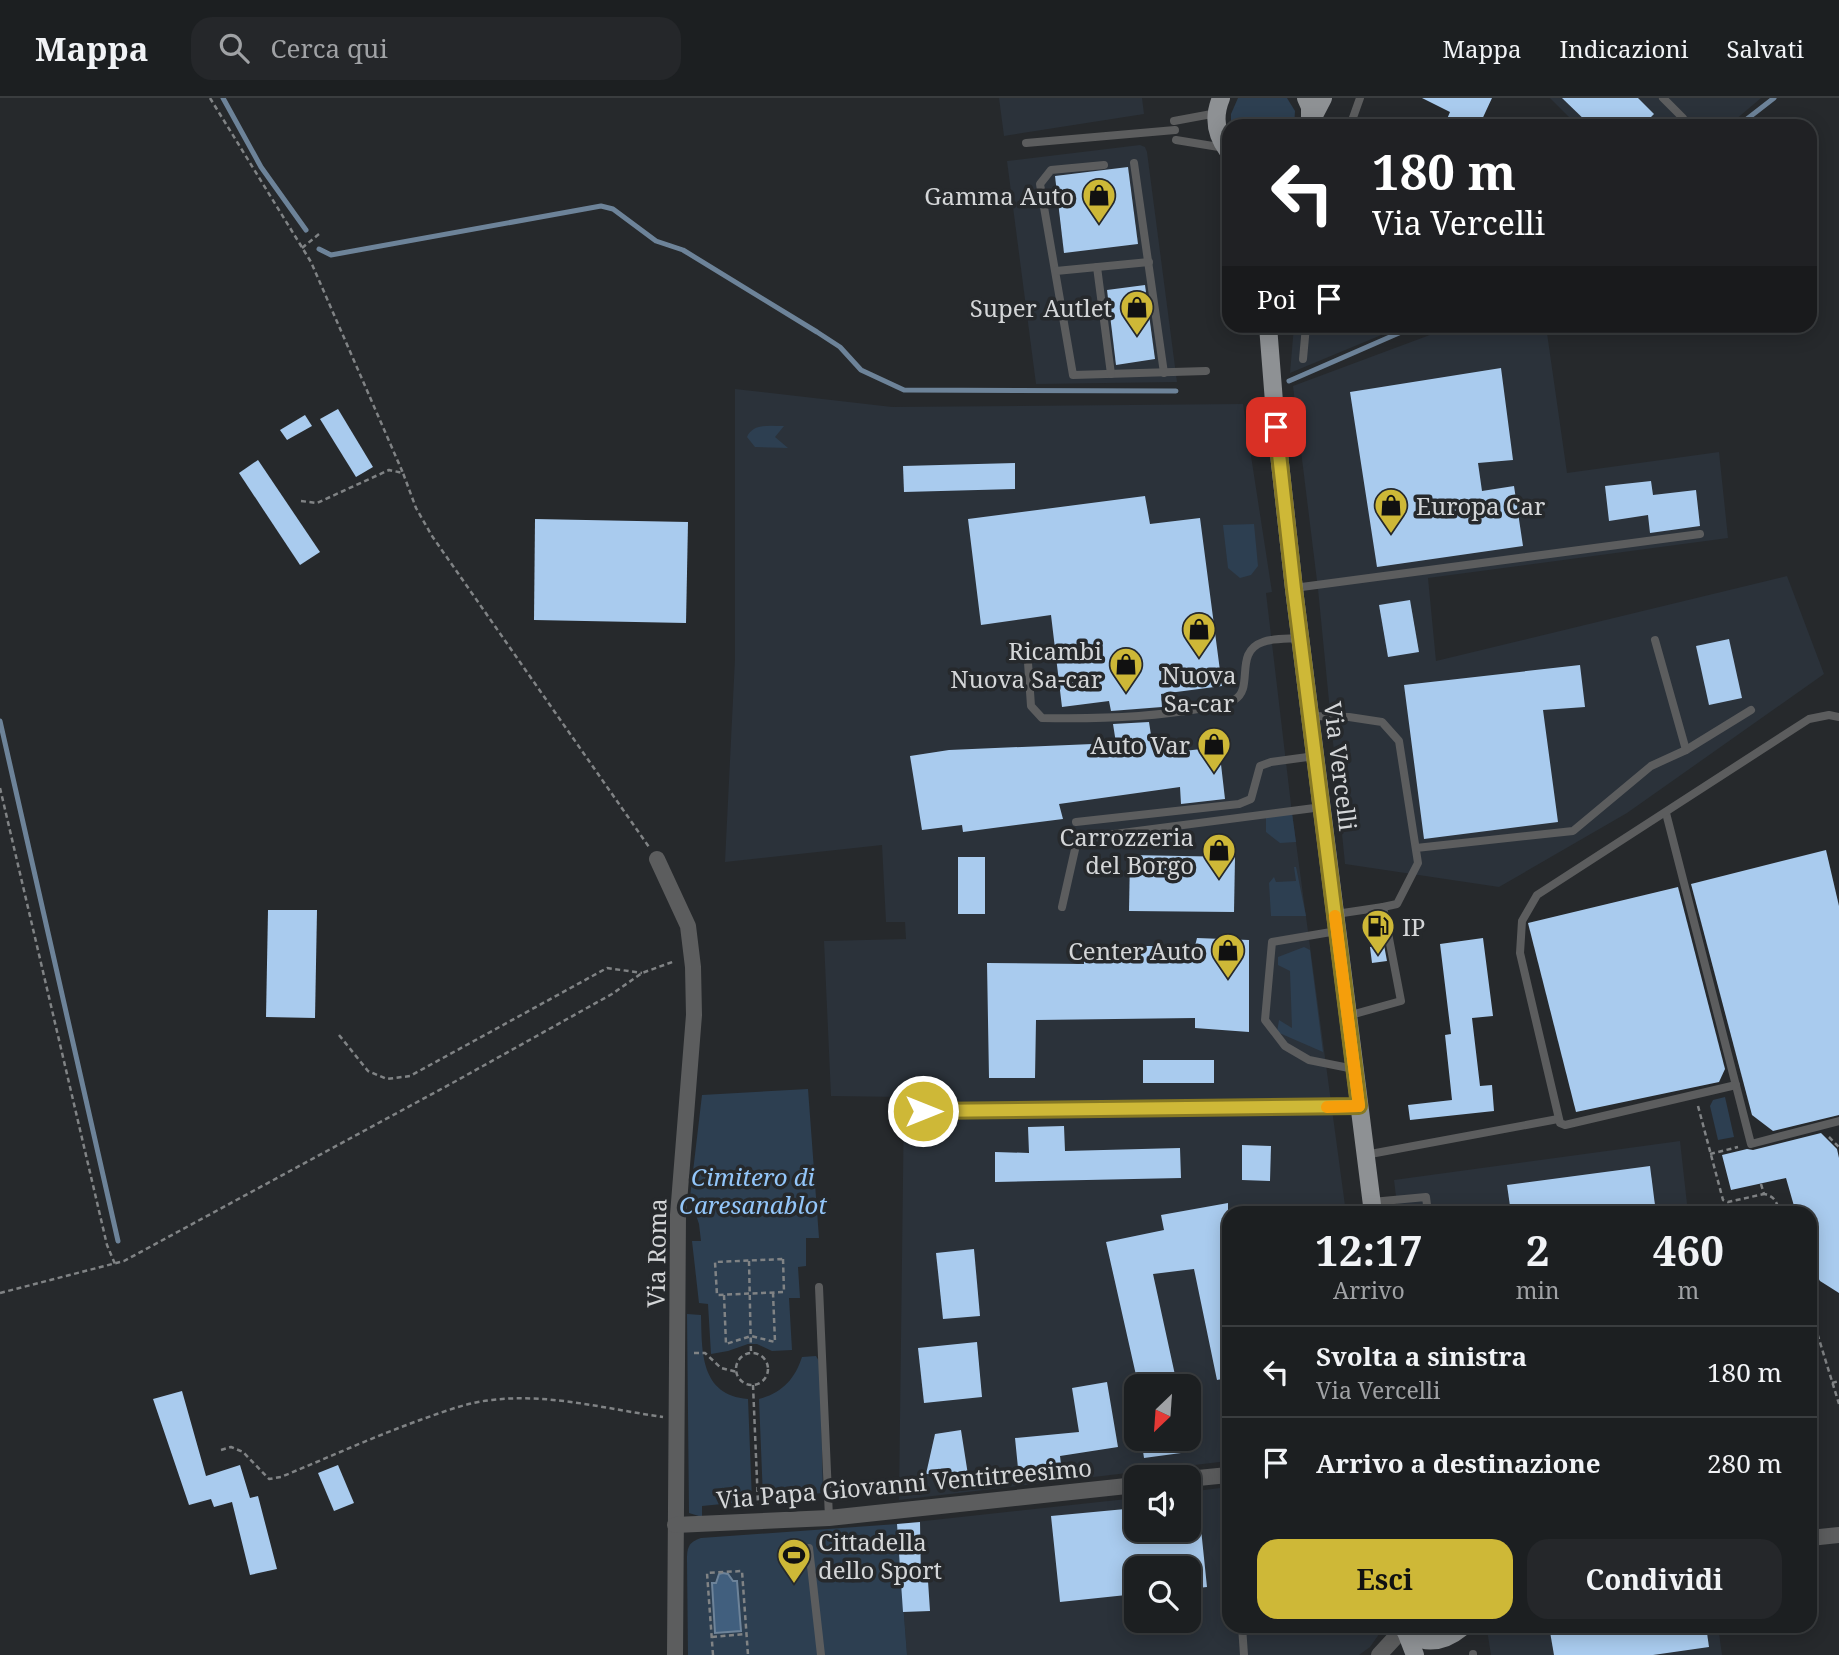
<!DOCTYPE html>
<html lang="it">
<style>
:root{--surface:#1c1f21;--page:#25272a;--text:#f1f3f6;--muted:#a0a2a5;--line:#3a3d3f;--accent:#ceb837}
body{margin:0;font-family:"Noto Serif",serif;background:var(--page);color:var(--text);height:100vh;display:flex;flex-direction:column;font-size:26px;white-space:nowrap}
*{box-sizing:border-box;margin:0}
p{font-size:23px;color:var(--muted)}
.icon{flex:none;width:38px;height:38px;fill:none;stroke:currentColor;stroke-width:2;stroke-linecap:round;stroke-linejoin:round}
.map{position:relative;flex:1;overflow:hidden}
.sheet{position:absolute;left:1222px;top:1108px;width:595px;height:427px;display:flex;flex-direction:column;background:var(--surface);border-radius:21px;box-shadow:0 4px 18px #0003,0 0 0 2px var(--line)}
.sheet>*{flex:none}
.guide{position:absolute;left:1222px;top:21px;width:595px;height:214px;border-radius:21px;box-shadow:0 4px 18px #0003,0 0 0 2px var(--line);background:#202124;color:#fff;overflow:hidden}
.needle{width:46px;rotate:205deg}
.controls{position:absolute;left:1124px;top:1276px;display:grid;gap:14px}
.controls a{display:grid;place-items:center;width:77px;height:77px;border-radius:14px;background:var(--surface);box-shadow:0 4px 18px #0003,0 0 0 2px var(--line);font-size:35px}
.pin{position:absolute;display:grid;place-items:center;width:60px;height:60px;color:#fff;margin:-30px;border-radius:14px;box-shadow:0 4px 10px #0006}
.me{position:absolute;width:77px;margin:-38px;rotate:90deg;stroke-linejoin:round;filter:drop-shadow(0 0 5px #0008)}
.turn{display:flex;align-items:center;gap:24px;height:147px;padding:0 35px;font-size:32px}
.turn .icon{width:91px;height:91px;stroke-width:2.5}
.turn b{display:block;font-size:49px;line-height:60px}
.then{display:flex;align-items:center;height:66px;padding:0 35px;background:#0003;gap:14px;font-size:26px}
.eta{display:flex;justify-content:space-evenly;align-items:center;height:119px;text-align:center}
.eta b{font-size:42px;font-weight:700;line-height:49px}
.button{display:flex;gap:14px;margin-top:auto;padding:14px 35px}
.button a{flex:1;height:80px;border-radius:21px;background:var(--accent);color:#111;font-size:28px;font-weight:700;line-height:80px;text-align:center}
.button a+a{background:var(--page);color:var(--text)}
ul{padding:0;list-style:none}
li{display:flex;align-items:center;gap:21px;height:91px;padding:0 35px;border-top:2px solid var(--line)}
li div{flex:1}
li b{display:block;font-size:26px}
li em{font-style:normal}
header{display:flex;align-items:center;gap:42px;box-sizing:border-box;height:98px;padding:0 35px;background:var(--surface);border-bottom:2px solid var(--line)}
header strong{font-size:33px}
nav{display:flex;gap:38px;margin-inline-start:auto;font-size:24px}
.search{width:490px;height:63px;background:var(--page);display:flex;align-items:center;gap:18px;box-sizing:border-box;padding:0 24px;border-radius:21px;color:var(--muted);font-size:26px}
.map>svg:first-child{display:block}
.built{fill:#2b323a;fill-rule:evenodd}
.green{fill:#2d3f51}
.water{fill:#415f7e;stroke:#6d8399;stroke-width:2}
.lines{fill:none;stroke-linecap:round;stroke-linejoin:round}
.stream{stroke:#6d8399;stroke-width:5}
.building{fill:#a9cbee}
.path{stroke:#808385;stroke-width:2.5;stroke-dasharray:5 3.5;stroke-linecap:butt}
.service{stroke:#5c5d5e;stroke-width:8}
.minor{stroke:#5c5d5e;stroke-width:16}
.primary{stroke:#8e9194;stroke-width:18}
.route-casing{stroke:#867824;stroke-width:18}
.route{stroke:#ceb837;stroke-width:12}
.slow{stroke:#f59e0b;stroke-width:12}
.labels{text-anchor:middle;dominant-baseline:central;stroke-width:7;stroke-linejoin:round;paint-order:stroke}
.poi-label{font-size:24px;fill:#d4d6d8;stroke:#26292c;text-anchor:end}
.street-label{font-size:24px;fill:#d4d6d8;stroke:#26292c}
.park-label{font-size:24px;font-style:italic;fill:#93c6fa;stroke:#26292c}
</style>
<header>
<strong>Mappa</strong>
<div class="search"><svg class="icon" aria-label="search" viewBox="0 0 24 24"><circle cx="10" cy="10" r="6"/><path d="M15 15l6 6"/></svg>Cerca qui</div>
<nav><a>Mappa</a><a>Indicazioni</a><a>Salvati</a></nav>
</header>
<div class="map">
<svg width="1839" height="1557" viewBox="0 0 1839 1557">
<rect width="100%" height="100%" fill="#26292c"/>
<!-- built -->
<g class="built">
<path d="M999,0H1142L1144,16L1004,38Z"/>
<path d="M1550,0H1761L1728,28H1578Z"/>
<path d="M1140,47L1145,49L1147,54L1177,284L1036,286L1007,63Z"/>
<path d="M1294,228H1403L1290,275Z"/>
<path d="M1454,228H1546L1567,375L1719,354L1728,440L1428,480L1436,563L1787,478L1824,576L1627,715L1499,789L1345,766L1318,491L1293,288Z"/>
<path d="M735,291L892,309L1243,306L1272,494L1266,495L1292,715L1346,1115H1228V1363L899,1402L904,999L831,998L824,843L906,841L905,824H886L882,747L725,764L735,561ZM1136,1288H1188V1340H1136Z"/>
<path d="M1680,1043L1688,1115H1398L1394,1082Z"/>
<path d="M1228,1389V1528H1381L1382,1532L1370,1549L1359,1557H907L897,1426L1136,1400V1432H1188V1394ZM1136,1470H1188V1522H1136Z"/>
<path d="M1484,1528H1718L1722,1557H1491L1488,1538Z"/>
</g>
<!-- green -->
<g class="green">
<path d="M1238,0H1287L1295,13L1294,28H1231V16Z"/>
<path d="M784,328L775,339L788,350L755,349L747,339C753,325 770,328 784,328Z"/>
<path d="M1254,426L1258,468L1251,477L1240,480L1228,470L1223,427Z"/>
<path d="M1292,715L1296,744L1280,745L1266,734V719Z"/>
<path d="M1294,769H1296L1306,818H1271L1269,785L1274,779L1276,784L1296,783Z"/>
<path d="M1304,849L1310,852L1323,954L1277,934L1279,922L1292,930L1290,873L1278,867V859Z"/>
<path d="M808,991L819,1140H806V1168L798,1169L800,1200H789L792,1252L772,1253L757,1246H748L728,1253L711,1256L708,1206L699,1205L692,1143H701L699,1126L690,1099L702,997Z"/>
<path d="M1725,999L1734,1039L1718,1042L1710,1008L1713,1002Z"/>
<path d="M687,1216L701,1217C702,1254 700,1297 748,1301L752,1403L702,1408V1419L689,1415Z"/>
<path d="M816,1258L820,1265L823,1395L763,1400L759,1301C782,1295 795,1281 802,1259Z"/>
<path d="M897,1426L907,1557H688L687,1461C687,1449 689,1444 701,1440Z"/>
</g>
<!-- water -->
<path class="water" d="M723,1475L728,1476L733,1483H737L741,1533L715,1535L712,1485H716L719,1476Z"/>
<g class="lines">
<!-- stream -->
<g class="stream">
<path d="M223,0L261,69L306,132"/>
<path d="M1738,28L1774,0"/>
<path d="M319,151L331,157L601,108L613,111L656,143L683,152L817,234L840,249L861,272L904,292L1176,293"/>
<path d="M1289,283L1415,228"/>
<path d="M0,623L118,1143"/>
</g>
</g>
<!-- building -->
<g class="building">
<path d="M1422,0H1492L1479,28H1444L1450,14Z"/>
<path d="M1562,0H1638L1654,16L1642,28H1591Z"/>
<path d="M1128,69L1138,146L1064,155L1055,78Z"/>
<path d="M1145,187L1155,261L1116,267L1107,192Z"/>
<path d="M1501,270L1513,362L1478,365L1482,393L1514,388L1523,448L1377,469L1350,294Z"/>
<path d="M338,311L373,369L356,379L320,321Z"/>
<path d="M305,317L312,328L287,342L280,332Z"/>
<path d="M258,362L320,454L300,467L239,375Z"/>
<path d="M1015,365V391L904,394L903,368Z"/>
<path d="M1651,383L1653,397L1696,392L1700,428L1650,435L1648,417L1609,423L1605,388Z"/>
<path d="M1145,398L1150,426L1200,420L1222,588L1161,596L1162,609L1111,613L1109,603L1062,609L1051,517L981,527L968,421Z"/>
<path d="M535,421L688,424L686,525L534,522Z"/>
<path d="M1410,502L1419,554L1388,559L1379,507Z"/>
<path d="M1729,541L1742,600L1709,607L1696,548Z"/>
<path d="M1580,567L1585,609L1543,612L1558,724L1424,741L1404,587Z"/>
<path d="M1149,624L1153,650L1174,647L1175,654L1219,649L1225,701L1181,706L1180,689L1059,706L1063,721L963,734L962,727L922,732L910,658L949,652L1116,645L1113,626Z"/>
<path d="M1826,752L1839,808V1017L1773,1033L1752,1017L1691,786Z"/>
<path d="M1130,757L1235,759L1234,814L1129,813Z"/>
<rect x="958" y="759" width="27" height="57"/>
<path d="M1678,789L1725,971L1719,984L1576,1014L1528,825Z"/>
<path d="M268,812H317L315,920L266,919Z"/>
<path d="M1197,840L1249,842V934L1195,930V920L1036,922L1035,980H989L987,865L1084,866V848H1195Z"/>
<path d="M1483,840L1493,918L1472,920L1480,988L1492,987L1494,1013L1410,1022L1408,1007L1452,1002L1445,937L1451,936L1440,846Z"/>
<path d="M1384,847L1387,863L1372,865L1370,849Z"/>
<rect x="1143" y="962" width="71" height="23"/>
<path d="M1064,1028L1065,1053L1180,1050L1181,1080L995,1084V1054L1029,1055L1028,1029Z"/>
<path d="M1821,1035L1837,1051L1839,1060V1195L1820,1183L1811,1168L1810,1115H1796L1786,1080L1731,1092L1722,1057L1747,1051L1753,1052Z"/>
<path d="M1242,1047L1271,1048L1270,1083L1242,1082Z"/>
<path d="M1650,1068L1656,1115H1511L1507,1087Z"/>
<path d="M1228,1105V1280L1217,1282L1194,1171L1153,1176L1175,1277L1138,1286L1106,1144L1164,1132L1161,1117Z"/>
<path d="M974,1151L980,1218L943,1221L936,1155Z"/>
<path d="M977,1244L982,1299L924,1305L918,1250Z"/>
<path d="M1107,1284L1118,1349L1060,1358L1062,1375L1019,1380L1015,1340L1079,1334L1072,1290Z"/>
<path d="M182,1293L206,1378L240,1367L250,1400L258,1398L277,1471L250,1477L232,1404L214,1409L211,1401L189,1407L153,1301Z"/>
<path d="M961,1332L968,1377L926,1376L935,1336Z"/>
<path d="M1141,1340H1179L1181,1355L1144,1360Z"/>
<path d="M338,1367L354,1405L334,1413L318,1375Z"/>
<path d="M1197,1392L1207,1489L1188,1491V1470H1136V1496L1060,1504L1051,1418L1136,1410V1432H1188V1393Z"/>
<path d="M920,1424L921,1484L928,1483L930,1513L903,1514L897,1426Z"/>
<path d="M1549,1528H1706L1709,1549L1653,1557H1554Z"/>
</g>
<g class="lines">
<!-- path -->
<g class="path">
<path d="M210,0L311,164L403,375"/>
<path d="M302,150L319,136"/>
<path d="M301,403L317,405L389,372L403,375L416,410L432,438L649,749"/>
<path d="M0,690L107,1147L115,1166"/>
<path d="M339,937L368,973L387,981L410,978L607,870L642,875"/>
<path d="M1698,1008L1723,1102L1728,1104L1764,1096"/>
<path d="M1829,1039L1839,1049"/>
<path d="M1710,1056L1738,1049"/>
<path d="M1761,1086L1764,1096C1775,1098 1777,1105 1780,1115"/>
<path d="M783,1161L784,1194L717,1197L715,1164Z"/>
<path d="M749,1163L751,1255"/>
<path d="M0,1195L124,1163L456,983L612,896L642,875L675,863"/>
<path d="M724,1197L726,1246L751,1238L775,1244L773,1195"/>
<path d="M1810,1212L1839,1306"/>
<path d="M694,1255H705L721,1270L737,1274"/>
<circle cx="752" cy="1271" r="16"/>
<path d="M1832,1285L1839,1283"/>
<path d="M753,1287L758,1406"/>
<path d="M221,1352L231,1349L243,1354L269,1381L281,1379C327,1360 373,1339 420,1322C443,1314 468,1304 492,1302C549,1295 606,1311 663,1319"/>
<path d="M712,1539L746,1536"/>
<path d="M713,1557L707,1475L742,1473L748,1557"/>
</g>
<!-- service -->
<g class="service">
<path d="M1663,0L1683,20"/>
<path d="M1174,23L1217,15"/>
<path d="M1350,28L1360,0"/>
<path d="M1176,42L1225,50"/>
<path d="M1026,45L1175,32"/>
<path d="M1134,65L1164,275"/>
<path d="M1104,67L1051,72L1040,86L1073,277L1206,273"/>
<path d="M1097,169L1111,276"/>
<path d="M1056,173L1149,164"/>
<path d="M1303,261L1306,228"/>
<path d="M1294,490L1700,436"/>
<path d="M1027,550L1031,608L1042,620C1094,621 1146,620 1198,611C1210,609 1223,608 1234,602C1255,591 1233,554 1263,544C1273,540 1289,541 1300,540"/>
<path d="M1311,618L1349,619L1382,624L1399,643L1418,765L1397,806L1383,809"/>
<path d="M1686,652L1751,612"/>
<path d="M1666,715L1751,1046L1839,1023"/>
<path d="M1076,724L1239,706L1251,701L1260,668L1271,664L1315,658"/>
<path d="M1416,750L1573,733L1651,668L1686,652L1655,542"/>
<path d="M1062,809L1076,747L1091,739L1322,709"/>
<path d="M1336,816L1383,809L1401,903L1347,918"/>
<path d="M1337,833L1272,844L1265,922L1285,948L1309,962L1354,971"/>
<path d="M1736,987L1565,1027L1560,1025L1520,855L1522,823L1537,797L1809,621L1829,617L1839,619"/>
<path d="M923,1013L1359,1008"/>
<path d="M1365,1057L1558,1021"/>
<path d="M1372,1104L1426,1099L1428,1115"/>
<path d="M819,1189L829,1420"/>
<path d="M809,1450L821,1557"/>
<path d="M1242,1528L1244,1557"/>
<path d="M1473,1556V1557"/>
</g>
<!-- minor -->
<g class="minor">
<path d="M657,761L688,828L693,869L694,917L678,1117L675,1557"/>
<path d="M1188,1381L1228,1377"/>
<path d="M675,1427L829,1420L1136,1387"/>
<path d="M1810,1440L1839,1437"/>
<path d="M1379,1557L1403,1531"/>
</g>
<!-- primary -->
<g class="primary">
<path d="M1221,0C1213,19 1216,37 1228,53"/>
<path d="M1306,0L1310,9V28"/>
<path d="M1311,23L1323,0"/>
<path d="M1268,228L1276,329L1294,491L1373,1115"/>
<path d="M1401,1528C1418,1548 1442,1546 1461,1530"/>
<path d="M1406,1534L1415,1557"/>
</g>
</g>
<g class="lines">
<defs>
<path id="route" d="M923,1013L1359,1008L1294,491L1276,329"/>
</defs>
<!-- route casing -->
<use href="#route" class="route-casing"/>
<!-- route -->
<use href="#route" class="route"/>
<!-- slow -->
<path class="slow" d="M1327,1009L1359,1008L1335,818"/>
</g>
<!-- icons -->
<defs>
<symbol id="shop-pin" viewBox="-11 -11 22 30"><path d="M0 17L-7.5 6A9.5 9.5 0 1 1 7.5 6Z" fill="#ceb837" stroke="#26292c"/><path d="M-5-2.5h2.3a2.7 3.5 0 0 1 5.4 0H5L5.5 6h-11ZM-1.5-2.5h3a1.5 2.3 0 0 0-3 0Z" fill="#111"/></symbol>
<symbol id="fuel-pin" viewBox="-11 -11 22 30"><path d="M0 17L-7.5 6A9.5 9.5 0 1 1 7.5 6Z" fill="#ceb837" stroke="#26292c"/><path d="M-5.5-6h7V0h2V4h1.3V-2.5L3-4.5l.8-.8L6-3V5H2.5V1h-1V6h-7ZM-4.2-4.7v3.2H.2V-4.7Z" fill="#111"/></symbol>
<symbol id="stadium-pin" viewBox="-11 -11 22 30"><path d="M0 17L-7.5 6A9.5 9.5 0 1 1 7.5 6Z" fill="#ceb837" stroke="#26292c"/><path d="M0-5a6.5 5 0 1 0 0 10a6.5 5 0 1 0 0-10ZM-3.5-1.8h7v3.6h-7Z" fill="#111"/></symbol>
</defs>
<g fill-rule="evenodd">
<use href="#shop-pin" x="1080" y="78" width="38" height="52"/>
<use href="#shop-pin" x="1118" y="190" width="38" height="52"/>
<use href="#shop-pin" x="1372" y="388" width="38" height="52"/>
<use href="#shop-pin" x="1180" y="512" width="38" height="52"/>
<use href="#shop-pin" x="1107" y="547" width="38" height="52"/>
<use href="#shop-pin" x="1195" y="627" width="38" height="52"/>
<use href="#shop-pin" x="1200" y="733" width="38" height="52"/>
<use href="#fuel-pin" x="1359" y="809" width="38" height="52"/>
<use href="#shop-pin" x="1209" y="833" width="38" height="52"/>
<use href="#stadium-pin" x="775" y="1438" width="38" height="52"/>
</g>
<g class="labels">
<!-- poi labels -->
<g class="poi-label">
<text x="1074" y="97">Gamma Auto</text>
<text x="1112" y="209">Super Autlet</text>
<text x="1416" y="407" text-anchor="start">Europa Car</text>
<text x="1102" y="552">Ricambi<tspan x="1102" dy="28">Nuova Sa-car</tspan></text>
<text x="1199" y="576" text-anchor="middle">Nuova<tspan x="1199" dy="28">Sa-car</tspan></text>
<text x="1190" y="646">Auto Var</text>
<text x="1194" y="738">Carrozzeria<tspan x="1194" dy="28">del Borgo</tspan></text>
<text x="1402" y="828" text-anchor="start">IP</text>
<text x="1204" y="852">Center Auto</text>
<text x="818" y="1443" text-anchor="start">Cittadella<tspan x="818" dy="28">dello Sport</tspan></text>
</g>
<!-- street labels -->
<g class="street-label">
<text transform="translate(1341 668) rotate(83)">Via Vercelli</text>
<text transform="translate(656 1155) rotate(-89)">Via Roma</text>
<text transform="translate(904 1385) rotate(-5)">Via Papa Giovanni Ventitreesimo</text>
</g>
<!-- park labels -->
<g class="park-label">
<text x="753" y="1078">Cimitero di<tspan x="753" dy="28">Caresanablot</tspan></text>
</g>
</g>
</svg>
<div class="controls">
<a><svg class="needle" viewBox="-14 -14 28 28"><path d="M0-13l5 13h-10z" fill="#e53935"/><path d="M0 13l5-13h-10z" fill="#a0a2a5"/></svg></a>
<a><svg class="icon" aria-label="sound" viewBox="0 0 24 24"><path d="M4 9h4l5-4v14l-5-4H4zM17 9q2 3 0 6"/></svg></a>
<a><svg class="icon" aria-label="search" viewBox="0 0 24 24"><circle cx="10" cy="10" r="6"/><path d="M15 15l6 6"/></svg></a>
</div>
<div class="pin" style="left:1276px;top:329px;background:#d93025"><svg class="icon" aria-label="arrive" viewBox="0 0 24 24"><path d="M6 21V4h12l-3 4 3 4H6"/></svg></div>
<svg class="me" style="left:923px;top:1013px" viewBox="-20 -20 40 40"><circle r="17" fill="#ceb837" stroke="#fff" stroke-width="3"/><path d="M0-11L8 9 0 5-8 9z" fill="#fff"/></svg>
<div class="guide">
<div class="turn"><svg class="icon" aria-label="left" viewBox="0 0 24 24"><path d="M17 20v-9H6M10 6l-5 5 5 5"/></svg><div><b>180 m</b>Via Vercelli</div></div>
<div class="then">Poi<svg class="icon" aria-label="arrive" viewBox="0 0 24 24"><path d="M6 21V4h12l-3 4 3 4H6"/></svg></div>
</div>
<section class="sheet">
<div class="eta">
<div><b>12:17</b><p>Arrivo</p></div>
<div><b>2</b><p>min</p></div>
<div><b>460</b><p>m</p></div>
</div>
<ul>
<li><svg class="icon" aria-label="left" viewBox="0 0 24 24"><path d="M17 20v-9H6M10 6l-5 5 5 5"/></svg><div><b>Svolta a sinistra</b><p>Via Vercelli</p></div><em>180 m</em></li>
<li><svg class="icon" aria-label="arrive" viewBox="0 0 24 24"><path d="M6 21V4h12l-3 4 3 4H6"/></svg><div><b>Arrivo a destinazione</b></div><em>280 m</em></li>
</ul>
<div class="button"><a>Esci</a><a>Condividi</a></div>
</section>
</div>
